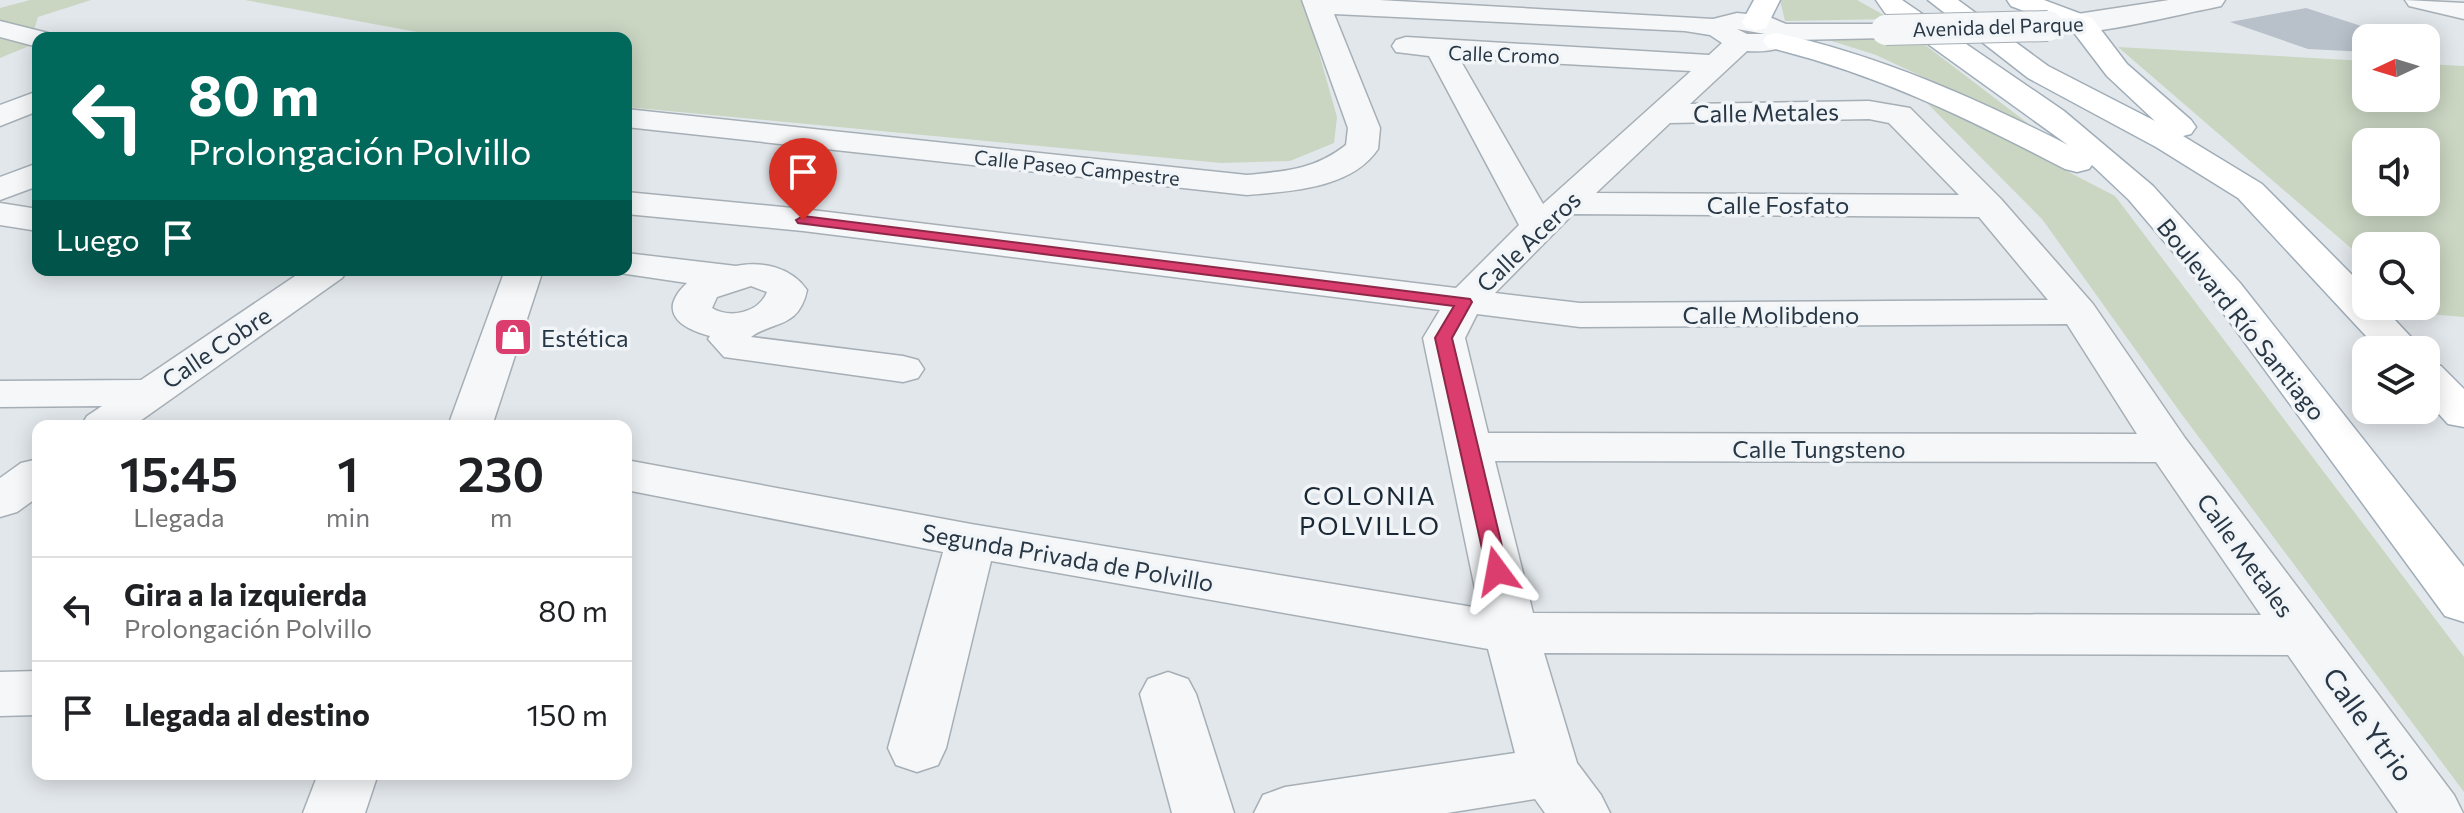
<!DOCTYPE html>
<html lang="es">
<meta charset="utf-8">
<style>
:root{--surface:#fff;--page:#f6f6f6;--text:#202124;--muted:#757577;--line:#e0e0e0}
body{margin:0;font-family:Commissioner,sans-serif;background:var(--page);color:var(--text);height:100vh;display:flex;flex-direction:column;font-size:30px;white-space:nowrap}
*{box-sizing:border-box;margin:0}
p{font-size:26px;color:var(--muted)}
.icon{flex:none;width:44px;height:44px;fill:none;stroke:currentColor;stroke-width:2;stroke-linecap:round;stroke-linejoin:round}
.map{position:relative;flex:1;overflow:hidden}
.panel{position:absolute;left:32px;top:420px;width:600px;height:360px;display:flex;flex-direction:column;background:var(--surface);border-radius:16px;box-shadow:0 4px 20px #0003}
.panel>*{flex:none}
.banner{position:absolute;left:32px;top:32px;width:600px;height:244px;border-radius:16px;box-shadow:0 4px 20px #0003;background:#00695c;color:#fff;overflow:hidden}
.needle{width:52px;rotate:266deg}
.buttons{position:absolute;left:2352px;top:24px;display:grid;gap:16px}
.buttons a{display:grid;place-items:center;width:88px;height:88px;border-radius:16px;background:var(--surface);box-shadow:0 4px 20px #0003;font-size:40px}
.pin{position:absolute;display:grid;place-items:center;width:68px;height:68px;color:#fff;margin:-82px -34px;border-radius:50% 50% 50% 0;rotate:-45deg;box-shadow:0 0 8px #0007}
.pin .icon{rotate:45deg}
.me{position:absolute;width:88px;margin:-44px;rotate:347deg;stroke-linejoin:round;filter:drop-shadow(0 0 6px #0008)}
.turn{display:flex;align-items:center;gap:28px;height:168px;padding:0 24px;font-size:36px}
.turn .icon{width:104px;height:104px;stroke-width:2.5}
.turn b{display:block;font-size:56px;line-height:68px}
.then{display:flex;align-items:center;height:76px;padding:0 24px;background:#0003;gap:16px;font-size:30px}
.eta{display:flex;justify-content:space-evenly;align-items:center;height:136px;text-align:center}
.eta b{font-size:48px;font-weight:600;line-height:56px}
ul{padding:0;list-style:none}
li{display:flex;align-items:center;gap:24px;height:104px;padding:0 24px;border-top:2px solid var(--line)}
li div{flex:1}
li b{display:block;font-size:30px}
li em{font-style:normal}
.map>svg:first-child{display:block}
.green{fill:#cad6c2;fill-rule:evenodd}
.building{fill:#b8c1ca}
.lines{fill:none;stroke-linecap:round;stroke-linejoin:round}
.minor-casing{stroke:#a6afb6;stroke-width:3}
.major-casing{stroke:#a0adb8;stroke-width:3}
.minor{fill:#f5f7f9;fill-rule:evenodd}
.major{fill:#fff;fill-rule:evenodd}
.minor-bridge-casing{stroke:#a6afb6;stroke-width:32;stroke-linecap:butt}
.minor-bridge{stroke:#f5f7f9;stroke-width:30}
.route{fill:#da3d6e;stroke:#8e2848;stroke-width:2}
.labels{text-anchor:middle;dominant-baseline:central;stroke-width:7;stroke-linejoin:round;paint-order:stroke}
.far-street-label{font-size:20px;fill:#283745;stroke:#f2f5f8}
.street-label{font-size:24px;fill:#283745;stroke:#f2f5f8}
.poi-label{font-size:24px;fill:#283745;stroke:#f2f5f8;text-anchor:start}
.neighbourhood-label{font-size:26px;letter-spacing:2px;fill:#1a2836;stroke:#f2f5f8}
.near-street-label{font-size:28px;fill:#283745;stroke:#f2f5f8}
</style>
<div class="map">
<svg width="2464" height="813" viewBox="0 0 2464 813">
<rect width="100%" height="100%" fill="#e2e7eb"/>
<!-- green -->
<g class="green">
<path d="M30,0H91L38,17L29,46L0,58V8Z"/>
<path d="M245,0H1304L1337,117L1334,143L1290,161L1221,163L626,107V38H449Z"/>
<path d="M1780,0H1857L1891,19L1785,21Z"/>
<path d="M1816,36L1916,38L2038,131L1876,55Z"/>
<path d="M2118,47L2366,61V98H2426V64L2464,66V317L2428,314L2418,306H2426V246H2366V261ZM2426,142V202H2366V142Z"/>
<path d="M1918,94L2115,196L2464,657V792L2180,412L2042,219Z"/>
</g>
<!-- building -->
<path class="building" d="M2306,8L2398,38H2366V52L2308,49L2230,22Z"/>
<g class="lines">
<defs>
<g id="minor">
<path d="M1302,0H1379L1713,19L1737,13L1767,16L1786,24H1896L1900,30L1896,36L1886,38L1794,40C1782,51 1763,52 1747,51L1690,104L1869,101L1910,108L2001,199L2093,304L2185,438L2454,795L2463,813H2398L2288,655L1544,653L1577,763L1601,795L1610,813H1545L1535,799L1447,813H1254L1263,795L1285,787L1515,753L1488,649L991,561L946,748L938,765L917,772L896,765L888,748L943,552L626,490V460L971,524L1479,608L1423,338L1440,310L803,231L626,214V192L803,209L1456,288L1519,225L1429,56L1396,52L1392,46L1396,40L1406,37L1709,55L1722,43L1710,35L1685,31L1334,14L1380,128L1378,149C1351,189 1291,191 1247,195L626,127V109L1247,175C1286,171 1314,170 1346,145L1348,128ZM1737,29L1765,34H1747ZM1459,58L1691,71L1543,204ZM1869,119L1889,123L1959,195L1596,193L1670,123ZM1573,214L1979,217L2048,300L1580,303L1495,293ZM1477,314L1580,327L2067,324L2137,434L1488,433L1465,338ZM1495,461L2156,462L2261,615L1533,613Z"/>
<path d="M2169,0H2225L2221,6L2212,8C2170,16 2076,41 2038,32L2034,26L2038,20Z"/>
<path d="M2405,0L2464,3V19L2409,6Z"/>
<path d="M0,21L48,33L51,38H38V47L0,37Z"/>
<path d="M38,91V111L0,126V105Z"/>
<path d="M38,163V186L0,200V177Z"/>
<path d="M0,203L38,209V231L0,225Z"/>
<path d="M626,253L736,266C762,261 791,267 807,290C799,329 772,321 751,337L903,356L918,360L924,369L918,378L903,382L724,357L708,339L710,336C679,328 657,311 687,283L613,272L611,270H626ZM751,286L767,292C759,313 730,319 712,308L717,297Z"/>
<path d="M304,270H348L342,278L133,426H81L87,416L102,406L0,407V381L141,380Z"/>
<path d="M505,270H543L492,426H448Z"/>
<path d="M38,459V497L17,512L0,517V478L21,463Z"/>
<path d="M38,671V715L0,716V672Z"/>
<path d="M1168,672L1188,679L1196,694L1234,813H1172L1140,694L1148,679Z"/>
<path d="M318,774H378L365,813H303Z"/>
</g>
<g id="major">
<path d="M1754,0H1780L1766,28L1756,30L1746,28L1742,22Z"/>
<path d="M1876,0H1902L2064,111L2153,186L2240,283L2464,567V622L2445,616L2213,299L2129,200L2092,165L2089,169L2077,172L2065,169C1965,117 1878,74 1767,47L1763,41L1767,35L1777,33C1881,56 1973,97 2068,145L1885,13Z"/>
<path d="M1928,0H1958L2048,66L2155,121L2107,76L2072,30L2011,6L2007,0H2044L2092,18L2127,64L2191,120L2196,127L2191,134L2183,136L2262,184L2366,289V306H2382L2423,350H2379L2238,198L2156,147L2028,78Z"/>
<path d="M2426,362L2441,366L2464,389V427L2448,424L2426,400Z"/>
</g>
</defs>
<!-- minor casing -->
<use href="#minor" class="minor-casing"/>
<!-- major casing -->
<use href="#major" class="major-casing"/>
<!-- minor -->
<use href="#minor" class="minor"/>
<!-- major -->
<use href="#major" class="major"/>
<defs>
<path id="minor-bridge" d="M1886,30L2048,26"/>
</defs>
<!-- minor-bridge casing -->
<use href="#minor-bridge" class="minor-bridge-casing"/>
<!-- minor-bridge -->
<use href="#minor-bridge" class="minor-bridge"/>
</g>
<!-- route -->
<path class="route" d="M803,216L1470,299L1472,302L1452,338L1508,571L1505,576H1490L1487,571L1435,338L1454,306L798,223L796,220Z"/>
<!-- icons -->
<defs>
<symbol id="shop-square" viewBox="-11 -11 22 22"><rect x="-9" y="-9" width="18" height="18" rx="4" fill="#da3d6e" stroke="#f2f5f8"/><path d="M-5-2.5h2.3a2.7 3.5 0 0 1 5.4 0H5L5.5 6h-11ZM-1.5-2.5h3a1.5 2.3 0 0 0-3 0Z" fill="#fff"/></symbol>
</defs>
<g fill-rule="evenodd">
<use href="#shop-square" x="491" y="315" width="44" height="44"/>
</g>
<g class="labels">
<!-- far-street labels -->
<g class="far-street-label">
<text transform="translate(1998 26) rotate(-2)">Avenida del Parque</text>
<text transform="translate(1504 54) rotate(2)">Calle Cromo</text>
<text transform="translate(1077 167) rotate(6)">Calle Paseo Campestre</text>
</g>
<!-- street labels -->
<g class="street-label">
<text transform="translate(1766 112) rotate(-1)">Calle Metales</text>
<text x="1778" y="204">Calle Fosfato</text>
<text transform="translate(1528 241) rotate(-44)">Calle Aceros</text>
<text x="1771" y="314">Calle Molibdeno</text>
<text transform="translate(2242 319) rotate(51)">Boulevard Río Santiago</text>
<text transform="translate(216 347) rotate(-34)">Calle Cobre</text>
<text x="1819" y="448">Calle Tungsteno</text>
<text transform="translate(2246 555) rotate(54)">Calle Metales</text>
<text transform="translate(1068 557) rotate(10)">Segunda Privada de Polvillo</text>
</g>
<!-- poi labels -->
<g class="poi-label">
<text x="541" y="337">Estética</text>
</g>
<!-- neighbourhood labels -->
<g class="neighbourhood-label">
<text x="1370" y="494">COLONIA<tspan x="1370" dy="30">POLVILLO</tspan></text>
</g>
<!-- near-street labels -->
<g class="near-street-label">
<text transform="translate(2369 724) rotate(54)">Calle Ytrio</text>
</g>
</g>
</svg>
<div class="buttons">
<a><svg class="needle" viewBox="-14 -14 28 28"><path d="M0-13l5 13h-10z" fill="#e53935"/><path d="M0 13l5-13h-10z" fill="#757577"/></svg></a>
<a><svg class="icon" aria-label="sound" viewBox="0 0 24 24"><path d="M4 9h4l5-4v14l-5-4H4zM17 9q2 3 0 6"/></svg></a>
<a><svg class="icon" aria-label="search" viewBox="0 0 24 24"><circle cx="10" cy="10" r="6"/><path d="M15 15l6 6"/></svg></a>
<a><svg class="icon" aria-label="layers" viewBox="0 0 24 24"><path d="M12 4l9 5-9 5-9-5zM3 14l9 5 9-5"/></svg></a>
</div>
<div class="pin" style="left:803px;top:220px;background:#d93025"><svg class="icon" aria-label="arrive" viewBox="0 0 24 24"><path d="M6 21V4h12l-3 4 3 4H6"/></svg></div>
<svg class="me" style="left:1497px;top:571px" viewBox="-20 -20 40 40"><path d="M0-17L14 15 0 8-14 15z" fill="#da3d6e" stroke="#fff" stroke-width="4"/></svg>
<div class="banner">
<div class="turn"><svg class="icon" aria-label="left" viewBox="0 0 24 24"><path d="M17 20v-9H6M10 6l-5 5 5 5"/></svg><div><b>80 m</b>Prolongación Polvillo</div></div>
<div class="then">Luego<svg class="icon" aria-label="arrive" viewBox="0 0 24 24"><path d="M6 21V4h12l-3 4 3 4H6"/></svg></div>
</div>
<section class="panel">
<div class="eta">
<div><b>15:45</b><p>Llegada</p></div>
<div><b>1</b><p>min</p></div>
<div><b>230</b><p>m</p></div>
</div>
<ul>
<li><svg class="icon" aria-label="left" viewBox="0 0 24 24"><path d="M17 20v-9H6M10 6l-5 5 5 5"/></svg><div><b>Gira a la izquierda</b><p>Prolongación Polvillo</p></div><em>80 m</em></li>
<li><svg class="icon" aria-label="arrive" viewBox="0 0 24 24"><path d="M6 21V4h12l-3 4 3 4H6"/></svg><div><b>Llegada al destino</b></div><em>150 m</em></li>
</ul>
</section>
</div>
